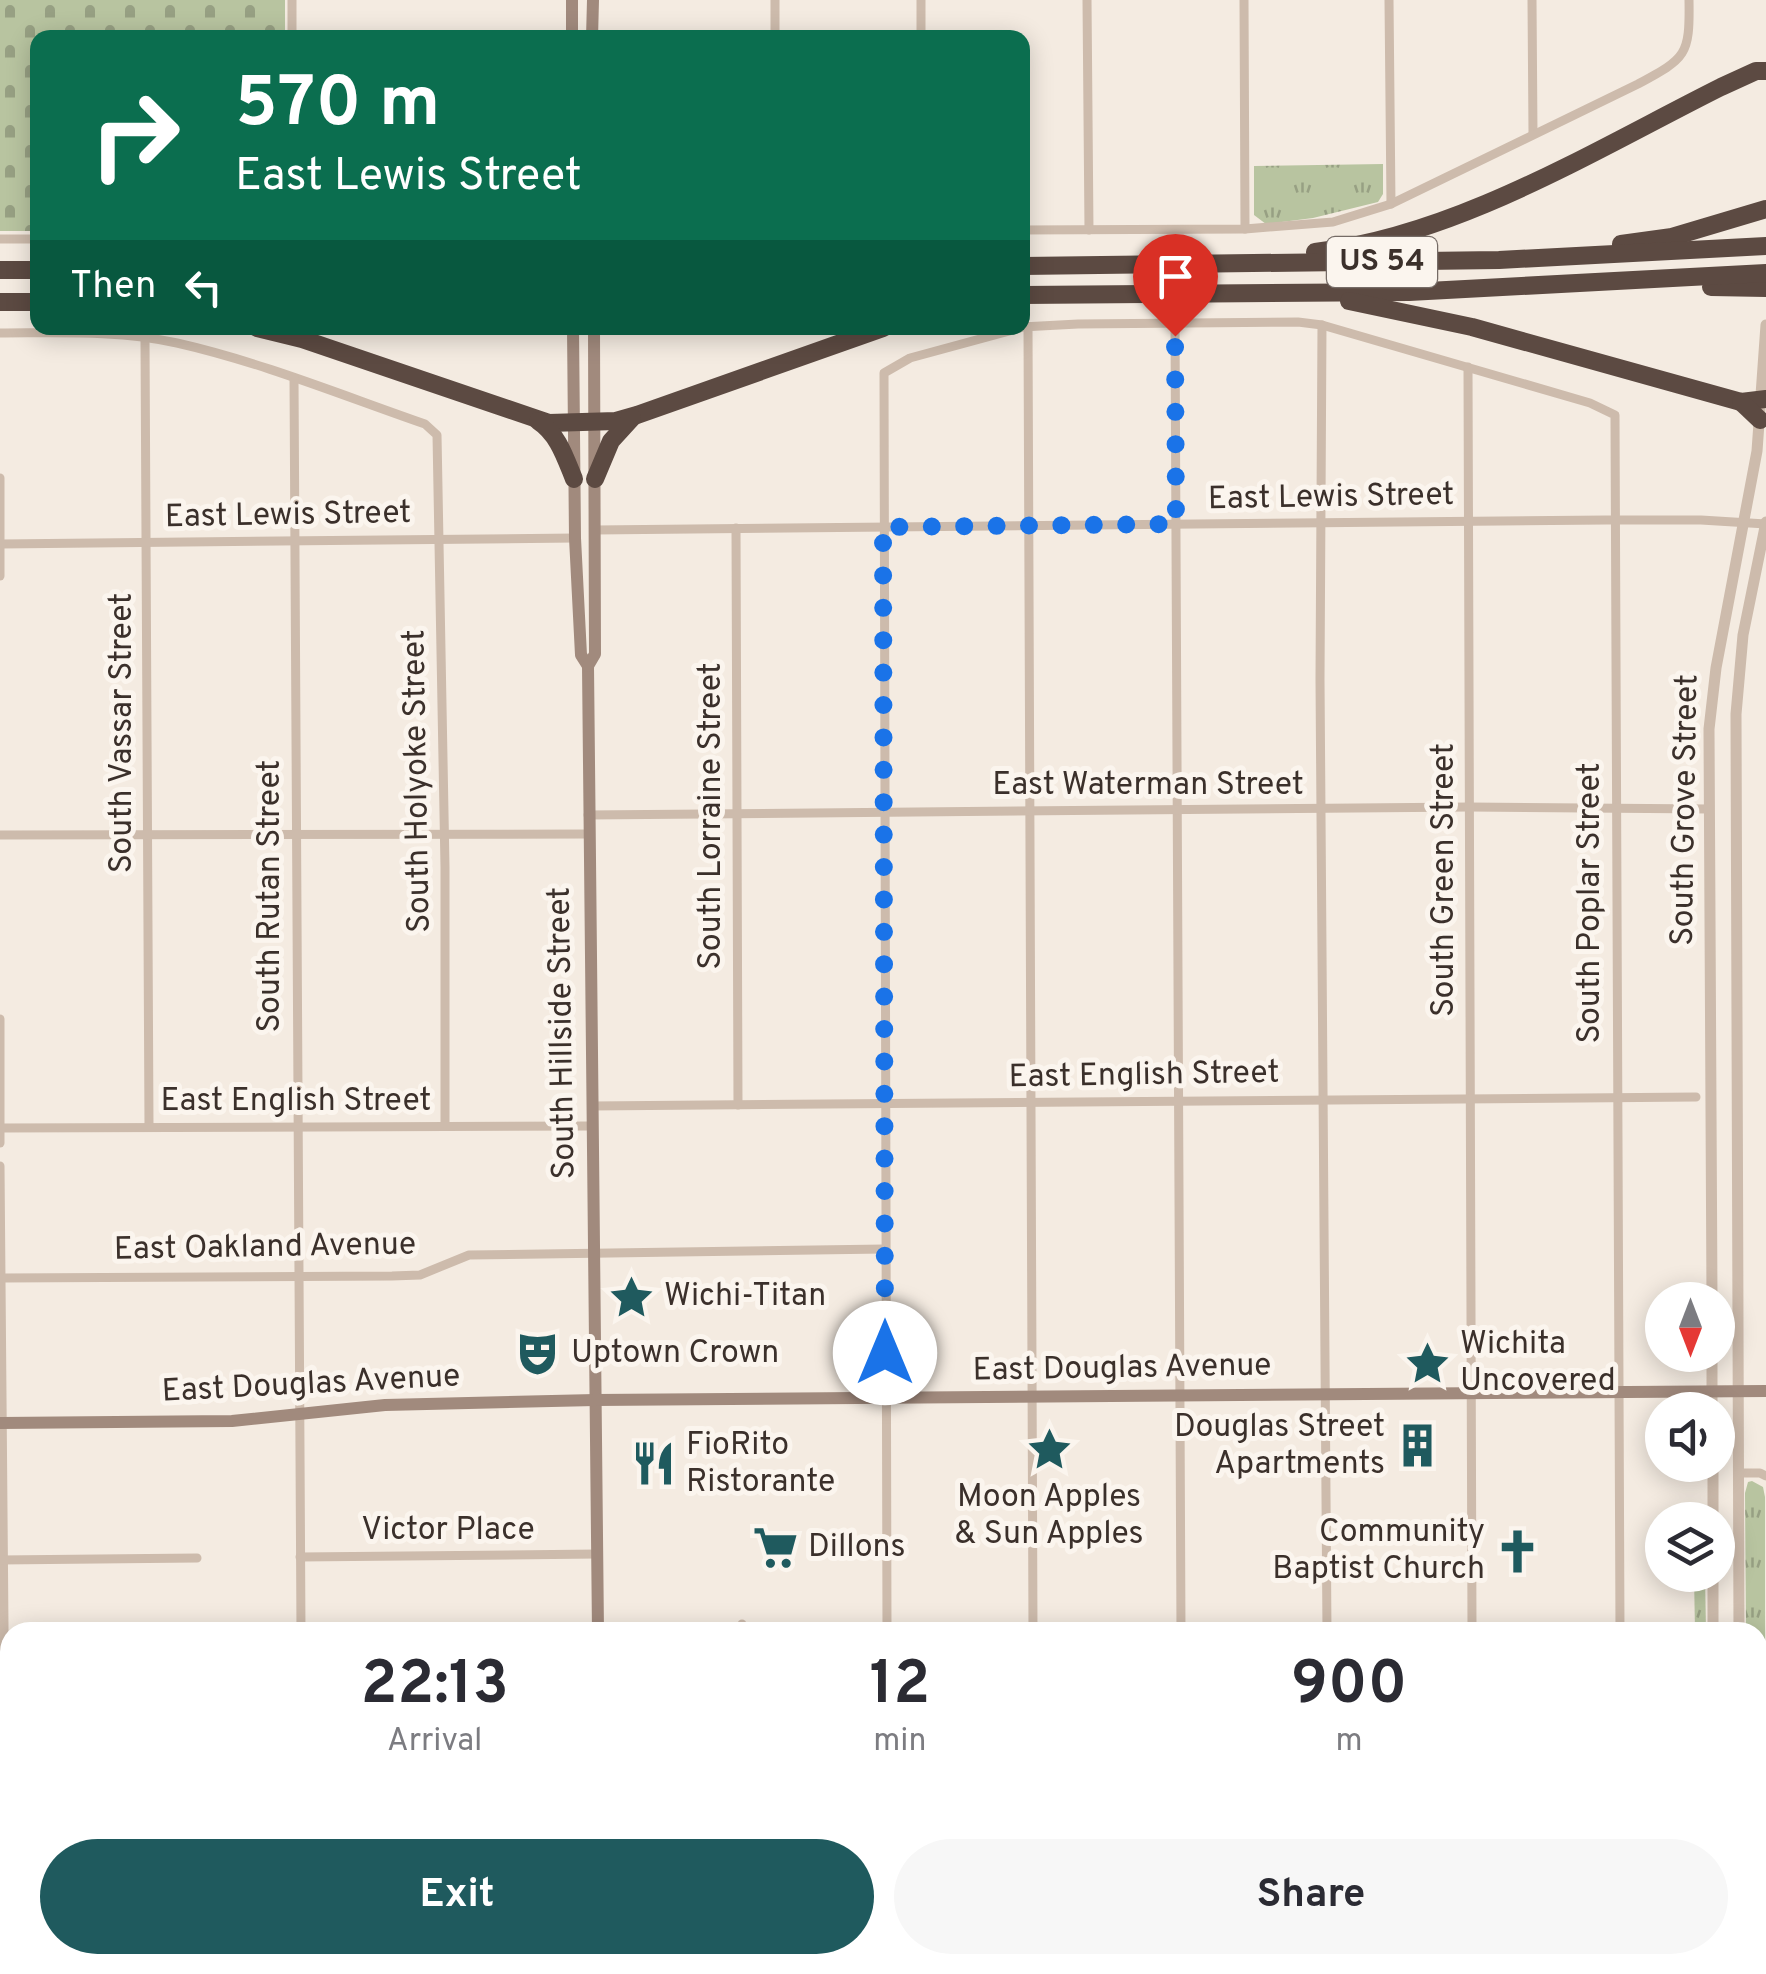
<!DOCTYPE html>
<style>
:root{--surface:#fff;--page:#f7f7f7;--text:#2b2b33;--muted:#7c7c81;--accent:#1f5a5e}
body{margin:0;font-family:Overpass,sans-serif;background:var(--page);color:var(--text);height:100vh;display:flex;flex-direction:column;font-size:38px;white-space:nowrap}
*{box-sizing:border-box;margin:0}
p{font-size:32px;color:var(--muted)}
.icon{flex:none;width:55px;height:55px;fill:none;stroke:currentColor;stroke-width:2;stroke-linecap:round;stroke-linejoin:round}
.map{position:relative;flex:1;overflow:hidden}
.sheet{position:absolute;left:0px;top:1622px;width:1768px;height:352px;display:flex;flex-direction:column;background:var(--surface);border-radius:30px 30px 0 0;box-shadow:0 5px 25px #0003}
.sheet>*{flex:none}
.hud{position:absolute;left:30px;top:30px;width:1000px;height:305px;border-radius:20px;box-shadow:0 5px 25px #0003;background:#0b6e4f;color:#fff;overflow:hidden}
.needle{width:65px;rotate:180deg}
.buttons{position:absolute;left:1645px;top:1282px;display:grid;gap:20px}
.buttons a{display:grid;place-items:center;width:90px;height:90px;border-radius:50%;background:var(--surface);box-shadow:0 5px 25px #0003;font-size:50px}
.pin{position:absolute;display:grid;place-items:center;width:85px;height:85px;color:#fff;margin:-102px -42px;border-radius:50% 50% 50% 0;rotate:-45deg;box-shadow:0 0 10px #0007}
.pin .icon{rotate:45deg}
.me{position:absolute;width:110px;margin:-55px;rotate:0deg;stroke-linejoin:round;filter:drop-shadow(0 0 8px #0008)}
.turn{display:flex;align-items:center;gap:35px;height:210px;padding:0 40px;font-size:45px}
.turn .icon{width:130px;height:130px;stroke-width:2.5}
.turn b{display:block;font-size:70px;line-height:85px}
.then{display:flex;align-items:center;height:95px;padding:0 40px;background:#0003;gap:20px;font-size:38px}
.eta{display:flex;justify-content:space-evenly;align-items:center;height:170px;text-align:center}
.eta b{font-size:60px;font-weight:700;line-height:70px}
.primary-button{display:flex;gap:20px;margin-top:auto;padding:20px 40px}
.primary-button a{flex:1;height:115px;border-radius:60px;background:var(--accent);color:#fff;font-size:40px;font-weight:700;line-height:115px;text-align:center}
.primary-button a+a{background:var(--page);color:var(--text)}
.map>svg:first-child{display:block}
.grass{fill:url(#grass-tufts)}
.cemetery{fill:url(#cemetery-stones)}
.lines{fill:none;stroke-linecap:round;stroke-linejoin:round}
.minor{stroke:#cdbbac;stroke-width:9}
.tertiary{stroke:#cdbbac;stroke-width:11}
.secondary{stroke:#a18a7d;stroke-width:12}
.motorway{stroke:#5c4a42;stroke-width:18}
.route{stroke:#1a73e8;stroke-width:18;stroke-dasharray:0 32.4}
.labels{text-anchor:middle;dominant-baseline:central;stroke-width:10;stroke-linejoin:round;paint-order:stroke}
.shield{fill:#fbf5ee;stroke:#756b66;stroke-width:2.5}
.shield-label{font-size:30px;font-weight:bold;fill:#3b302b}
.street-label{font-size:32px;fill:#3b302b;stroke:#fbf5ee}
.poi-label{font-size:32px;fill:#3b302b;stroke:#fbf5ee;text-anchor:start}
</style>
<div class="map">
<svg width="1766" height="1974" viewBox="0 0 1766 1974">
<defs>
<pattern id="grass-tufts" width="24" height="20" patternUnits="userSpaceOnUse" patternTransform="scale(2.5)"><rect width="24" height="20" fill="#b8c4a0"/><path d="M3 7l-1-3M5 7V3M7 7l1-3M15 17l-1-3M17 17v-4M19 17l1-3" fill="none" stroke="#97a083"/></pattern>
<pattern id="cemetery-stones" width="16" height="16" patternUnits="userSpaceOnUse" patternTransform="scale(2.5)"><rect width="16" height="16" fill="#b8c4a0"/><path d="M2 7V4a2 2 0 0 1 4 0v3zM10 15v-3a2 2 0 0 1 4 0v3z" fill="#97a083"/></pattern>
</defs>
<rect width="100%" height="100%" fill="#f4ebe1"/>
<!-- grass -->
<g class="grass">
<path d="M1383,164V194L1378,202L1313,218L1266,224L1254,215V166Z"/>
<path d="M1752,1481L1763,1487L1765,1497V1657L1758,1663V1632H1746L1745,1493L1748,1482Z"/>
<path d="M1694,1575H1705L1706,1632H1695Z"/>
<path d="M1758,1744L1765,1748L1766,1854L1758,1858Z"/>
<path d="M1758,1871L1765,1876L1766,1974H1747V1965H1758Z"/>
</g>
<!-- cemetery -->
<path class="cemetery" d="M0,0H285V37L38,38L37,231H0Z"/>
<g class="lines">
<!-- minor -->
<g class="minor">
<path d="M292,0V38"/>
<path d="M775,0V38"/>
<path d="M921,0V38"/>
<path d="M1087,0L1089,230"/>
<path d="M1244,0L1245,229"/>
<path d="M1389,0L1391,204"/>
<path d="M1532,0L1533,134"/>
<path d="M1022,230L1245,229L1333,222L1391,204L1638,84C1686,58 1690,56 1689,0"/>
<path d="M0,239H38"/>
<path d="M1175,323L1181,1632"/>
<path d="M1322,325L1320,679L1327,1632"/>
<path d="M1022,327L1078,324L1298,322L1322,325L1590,403L1615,415L1620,1632"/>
<path d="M1028,327L1033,1632"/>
<path d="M0,333C57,333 120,330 177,343C261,362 344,396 425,424L437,435L445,867V1126"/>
<path d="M145,339L149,1127"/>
<path d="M1468,367L1472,1632"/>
<path d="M294,378L301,1632"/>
<path d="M0,478V576"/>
<path d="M736,528L738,1105"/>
<path d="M596,530L1606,520H1701L1766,524"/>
<path d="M1,544L575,538"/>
<path d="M588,815L1469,807L1709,809"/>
<path d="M0,835L588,834"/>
<path d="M0,1019V1143"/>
<path d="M592,1106L1696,1097"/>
<path d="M0,1128L592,1126"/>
<path d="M0,1166L7,1974"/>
<path d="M3,1278L392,1276L420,1275L469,1255L884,1249"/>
<path d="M1738,1473H1760L1766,1476"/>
<path d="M300,1557L597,1554"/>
<path d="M0,1560L197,1558"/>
<path d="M742,1624V1632"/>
<path d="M887,1632L884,373L910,358L1020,328"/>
<path d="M1758,1863H1766"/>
<path d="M302,1965V1974"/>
<path d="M451,1965V1974"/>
<path d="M743,1965V1974"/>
<path d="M889,1965V1974"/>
<path d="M1035,1965V1974"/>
<path d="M1183,1965V1974"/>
<path d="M1473,1965V1974"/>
<path d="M1623,1965V1974"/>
<path d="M1327,1974V1965"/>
</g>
<!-- tertiary -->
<g class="tertiary">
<path d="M1712,1300L1709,729L1716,668L1757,451L1766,325"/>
<path d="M1712,1355V1410"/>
<path d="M1713,1465V1520"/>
<path d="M1713,1575V1632"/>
<path d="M1739,1632L1736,714L1743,635L1766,522"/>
<path d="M1758,1695L1766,1700"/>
<path d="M0,1718H10"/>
<path d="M1715,1965V1974"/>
<path d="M1741,1965V1974"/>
</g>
<!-- secondary -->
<g class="secondary">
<path d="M572,38V0"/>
<path d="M592,38L593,0"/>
<path d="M573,328L575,538L581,655L588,666L598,1632"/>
<path d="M588,666L595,654L594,328"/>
<path d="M0,1423L232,1421L385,1405L595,1400L1766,1391"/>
<path d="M597,1965V1974"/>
</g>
<!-- motorway -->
<g class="motorway">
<path d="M1621,244L1672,237L1766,209"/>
<path d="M1315,252C1456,236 1595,150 1721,87L1756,71H1766"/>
<path d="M1022,266L1499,260L1766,246"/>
<path d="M0,270H38"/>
<path d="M1711,287L1766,288"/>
<path d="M1022,295L1409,292L1766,273"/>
<path d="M1349,301L1472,327L1741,402L1766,399"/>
<path d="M0,302H38"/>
<path d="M257,328L302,339L549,423L616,421L637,415L883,328"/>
<path d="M1741,402L1760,420"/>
<path d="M538,421C558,434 565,457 574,479"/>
<path d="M595,479L611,441L632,418"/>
</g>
</g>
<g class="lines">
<!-- route -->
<path class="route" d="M885,1353L883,527L1176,524L1175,336"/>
</g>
<!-- icons -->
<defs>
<symbol id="sight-bare" viewBox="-9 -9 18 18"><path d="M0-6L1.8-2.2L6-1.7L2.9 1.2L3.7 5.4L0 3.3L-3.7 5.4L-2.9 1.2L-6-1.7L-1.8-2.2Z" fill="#1f5a5e" stroke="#fbf5ee" stroke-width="2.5" paint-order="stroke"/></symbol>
<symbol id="theatre-bare" viewBox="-9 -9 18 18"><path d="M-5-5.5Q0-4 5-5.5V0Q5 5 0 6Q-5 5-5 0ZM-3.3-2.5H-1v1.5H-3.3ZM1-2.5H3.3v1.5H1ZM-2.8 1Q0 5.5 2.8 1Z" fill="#1f5a5e" stroke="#fbf5ee" stroke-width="2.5" paint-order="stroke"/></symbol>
<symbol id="building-bare" viewBox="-9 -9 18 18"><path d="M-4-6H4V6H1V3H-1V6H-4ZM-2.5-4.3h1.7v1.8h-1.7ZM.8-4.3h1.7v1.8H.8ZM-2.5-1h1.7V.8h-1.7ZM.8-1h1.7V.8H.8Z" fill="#1f5a5e" stroke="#fbf5ee" stroke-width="2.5" paint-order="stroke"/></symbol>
<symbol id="restaurant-bare" viewBox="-9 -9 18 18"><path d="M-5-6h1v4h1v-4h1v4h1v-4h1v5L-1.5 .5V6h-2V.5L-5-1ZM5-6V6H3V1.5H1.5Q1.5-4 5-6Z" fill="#1f5a5e" stroke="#fbf5ee" stroke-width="2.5" paint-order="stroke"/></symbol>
<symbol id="supermarket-bare" viewBox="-9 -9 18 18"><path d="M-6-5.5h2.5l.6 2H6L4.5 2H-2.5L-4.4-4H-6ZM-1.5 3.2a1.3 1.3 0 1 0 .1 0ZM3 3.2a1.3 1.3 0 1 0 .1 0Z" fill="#1f5a5e" stroke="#fbf5ee" stroke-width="2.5" paint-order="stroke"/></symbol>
<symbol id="church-bare" viewBox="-9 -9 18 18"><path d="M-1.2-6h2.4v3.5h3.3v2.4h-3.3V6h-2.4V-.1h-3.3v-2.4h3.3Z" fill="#1f5a5e" stroke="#fbf5ee" stroke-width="2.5" paint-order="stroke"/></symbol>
</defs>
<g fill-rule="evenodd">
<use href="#sight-bare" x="600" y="1266" width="63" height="63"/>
<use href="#theatre-bare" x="506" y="1322" width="63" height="63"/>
<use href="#sight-bare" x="1396" y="1332" width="63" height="63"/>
<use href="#building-bare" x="1386" y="1414" width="63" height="63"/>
<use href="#sight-bare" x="1018" y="1418" width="63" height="63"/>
<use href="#restaurant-bare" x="622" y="1432" width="63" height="63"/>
<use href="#supermarket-bare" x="744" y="1516" width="63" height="63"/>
<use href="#church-bare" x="1486" y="1520" width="63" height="63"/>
</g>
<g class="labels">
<!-- shield labels -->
<rect class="shield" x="1327" y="237" width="110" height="50" rx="8"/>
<g class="shield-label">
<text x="1382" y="262">US 54</text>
</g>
<!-- street labels -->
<g class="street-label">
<text transform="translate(1331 498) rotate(-1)">East Lewis Street</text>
<text transform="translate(288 516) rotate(-1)">East Lewis Street</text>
<text transform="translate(123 733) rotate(-90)">South Vassar Street</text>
<text transform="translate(418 781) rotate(-91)">South Holyoke Street</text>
<text x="1148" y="786">East Waterman Street</text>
<text transform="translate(1686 810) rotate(-89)">South Grove Street</text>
<text transform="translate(712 816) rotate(-90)">South Lorraine Street</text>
<text transform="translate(1445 880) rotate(-90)">South Green Street</text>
<text transform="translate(271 896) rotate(-90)">South Rutan Street</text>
<text transform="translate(1591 903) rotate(-90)">South Poplar Street</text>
<text transform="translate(563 1033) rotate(-91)">South Hillside Street</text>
<text transform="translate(1144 1076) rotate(-1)">East English Street</text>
<text x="296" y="1102">East English Street</text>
<text transform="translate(265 1248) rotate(-1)">East Oakland Avenue</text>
<text transform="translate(1122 1369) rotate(-1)">East Douglas Avenue</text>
<text transform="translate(311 1385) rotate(-3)">East Douglas Avenue</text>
<text x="448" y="1531">Victor Place</text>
</g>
<!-- poi labels -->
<g class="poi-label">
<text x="664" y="1297">Wichi-Titan</text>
<text x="1460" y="1345">Wichita<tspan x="1460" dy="37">Uncovered</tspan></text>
<text x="571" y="1354">Uptown Crown</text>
<text x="1385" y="1428" text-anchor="end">Douglas Street<tspan x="1385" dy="37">Apartments</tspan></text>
<text x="686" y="1446">FioRito<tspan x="686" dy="37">Ristorante</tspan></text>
<text x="1049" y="1498" text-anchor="middle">Moon Apples<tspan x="1049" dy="37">&amp; Sun Apples</tspan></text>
<text x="1485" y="1533" text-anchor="end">Community<tspan x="1485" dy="37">Baptist Church</tspan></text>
<text x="808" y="1548">Dillons</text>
</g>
</g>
</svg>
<div class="buttons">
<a><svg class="needle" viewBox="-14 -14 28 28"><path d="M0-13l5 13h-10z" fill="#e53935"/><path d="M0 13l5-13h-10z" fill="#7c7c81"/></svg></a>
<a><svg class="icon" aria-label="sound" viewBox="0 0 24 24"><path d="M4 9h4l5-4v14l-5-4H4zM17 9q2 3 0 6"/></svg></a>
<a><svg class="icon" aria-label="layers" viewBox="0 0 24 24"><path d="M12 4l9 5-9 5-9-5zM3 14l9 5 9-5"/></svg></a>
</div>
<div class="pin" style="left:1175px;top:336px;background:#d93025"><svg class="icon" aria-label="arrive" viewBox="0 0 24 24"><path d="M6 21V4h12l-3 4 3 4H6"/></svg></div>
<svg class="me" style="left:885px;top:1353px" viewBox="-20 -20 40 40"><circle r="19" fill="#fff"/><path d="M0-13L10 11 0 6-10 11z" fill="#1a73e8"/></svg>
<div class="hud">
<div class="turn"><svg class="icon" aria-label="right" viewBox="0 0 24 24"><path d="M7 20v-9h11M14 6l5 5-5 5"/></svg><div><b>570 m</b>East Lewis Street</div></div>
<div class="then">Then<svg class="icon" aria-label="left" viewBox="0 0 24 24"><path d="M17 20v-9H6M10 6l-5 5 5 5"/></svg></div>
</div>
<section class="sheet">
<div class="eta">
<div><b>22:13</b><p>Arrival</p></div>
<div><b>12</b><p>min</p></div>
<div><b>900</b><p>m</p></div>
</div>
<div class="primary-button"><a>Exit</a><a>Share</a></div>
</section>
</div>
